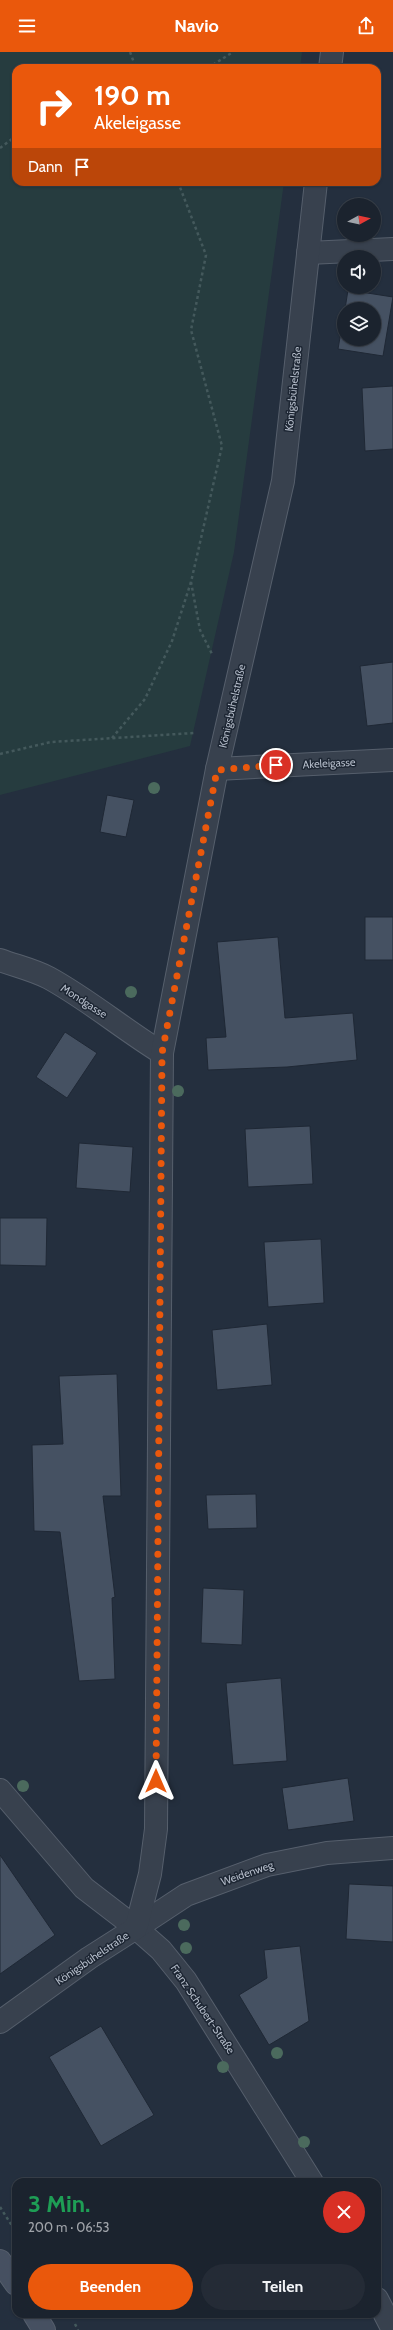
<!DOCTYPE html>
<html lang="de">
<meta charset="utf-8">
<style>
:root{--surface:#1b232e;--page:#242b36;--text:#f1f3f6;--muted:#a0a4aa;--line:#39404a;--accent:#ea580c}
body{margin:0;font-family:Cabin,sans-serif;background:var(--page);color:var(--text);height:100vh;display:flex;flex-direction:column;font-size:15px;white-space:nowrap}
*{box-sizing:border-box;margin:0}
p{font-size:13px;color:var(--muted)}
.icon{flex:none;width:22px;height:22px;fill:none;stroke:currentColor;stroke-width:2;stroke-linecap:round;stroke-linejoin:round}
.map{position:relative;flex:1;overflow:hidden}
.panel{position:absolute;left:12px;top:2126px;width:369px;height:140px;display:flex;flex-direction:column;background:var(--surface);border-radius:12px;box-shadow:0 1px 3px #0004,0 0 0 1px var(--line)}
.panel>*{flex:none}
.top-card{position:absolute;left:12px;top:12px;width:369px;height:122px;border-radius:12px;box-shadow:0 1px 3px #0004,0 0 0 1px var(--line);background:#ea580c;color:#fff;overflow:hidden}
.needle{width:26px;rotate:82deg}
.tools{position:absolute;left:337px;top:146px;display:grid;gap:8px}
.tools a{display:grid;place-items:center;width:44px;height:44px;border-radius:50%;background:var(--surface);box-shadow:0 1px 3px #0004,0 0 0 1px var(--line);font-size:20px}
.pin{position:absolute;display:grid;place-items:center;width:34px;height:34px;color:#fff;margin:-17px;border:2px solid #fff;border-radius:50%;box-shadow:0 1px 4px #0007}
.me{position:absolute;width:44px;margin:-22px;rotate:0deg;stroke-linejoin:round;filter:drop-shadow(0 0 3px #0008)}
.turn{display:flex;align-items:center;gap:14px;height:84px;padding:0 16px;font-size:18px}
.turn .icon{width:52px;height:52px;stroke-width:2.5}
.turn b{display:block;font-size:28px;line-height:34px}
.then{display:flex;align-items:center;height:38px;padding:0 16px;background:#0003;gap:8px;font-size:15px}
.round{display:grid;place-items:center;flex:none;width:42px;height:42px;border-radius:21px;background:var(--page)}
.headline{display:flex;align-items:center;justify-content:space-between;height:68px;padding:0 16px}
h1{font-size:24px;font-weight:800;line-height:30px;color:#1e9e55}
.button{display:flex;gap:8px;margin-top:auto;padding:8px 16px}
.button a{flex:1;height:46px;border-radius:24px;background:var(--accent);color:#fff;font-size:16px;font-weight:800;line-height:46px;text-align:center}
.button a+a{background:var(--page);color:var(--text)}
header{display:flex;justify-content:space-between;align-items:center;height:52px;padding:0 16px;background:var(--accent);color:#fff;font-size:18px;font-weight:800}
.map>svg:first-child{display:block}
.green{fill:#263c3f}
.building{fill:#455162;stroke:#1f2835}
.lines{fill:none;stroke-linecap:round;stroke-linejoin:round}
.street-casing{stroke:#565f6c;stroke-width:24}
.secondary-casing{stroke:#565f6c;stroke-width:24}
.path{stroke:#44595c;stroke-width:2.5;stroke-dasharray:3 3;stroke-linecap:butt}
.street{stroke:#38414e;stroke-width:22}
.secondary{stroke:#465061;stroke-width:22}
.tree{fill:#4b6a5d}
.route{stroke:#ea580c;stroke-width:7;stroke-dasharray:0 12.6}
.labels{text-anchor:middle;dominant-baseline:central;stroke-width:3;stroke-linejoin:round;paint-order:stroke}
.street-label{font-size:11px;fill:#b4bcc9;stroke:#1d2633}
</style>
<header><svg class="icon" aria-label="menu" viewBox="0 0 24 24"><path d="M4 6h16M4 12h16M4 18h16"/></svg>Navio<svg class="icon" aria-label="share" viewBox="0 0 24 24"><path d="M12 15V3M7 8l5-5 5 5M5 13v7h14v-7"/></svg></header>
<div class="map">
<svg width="393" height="2278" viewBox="0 0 393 2278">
<rect width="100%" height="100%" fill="#242f3e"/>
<!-- green -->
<path class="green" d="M0,0H302L300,16H16V130H284L234,500L190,694L0,743Z"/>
<!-- building -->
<g class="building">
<path d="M348,238L393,245L383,304L338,297L344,262V287H374V257H345Z"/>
<path d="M393,334V397L365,399L362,336Z"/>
<path d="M393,610V671L367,674L360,614Z"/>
<path d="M107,743L134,748L126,785L100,780Z"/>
<rect x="365" y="865" width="28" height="43"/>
<path d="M278,885L285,966L353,961L357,1008L287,1015L208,1018L206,986L226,985L217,890Z"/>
<path d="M65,980L97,1001L67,1046L36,1025Z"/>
<path d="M310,1074L313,1132L248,1135L245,1077Z"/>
<path d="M79,1091L133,1095L130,1140L76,1136Z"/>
<path d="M0,1166H47L46,1214L0,1213Z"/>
<path d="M321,1187L324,1251L268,1255L264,1190Z"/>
<path d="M267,1272L272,1333L217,1338L212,1278Z"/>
<path d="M117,1322L121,1444H103L115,1545L112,1546L115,1627L79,1629L60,1480L34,1479L32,1393L63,1392L59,1324Z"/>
<path d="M256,1442L257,1476L208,1477L206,1443Z"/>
<path d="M203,1536L244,1538L242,1593L201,1591Z"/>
<path d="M281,1626L287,1709L233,1713L226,1631Z"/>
<path d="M348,1726L354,1769L288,1778L282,1736Z"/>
<path d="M0,1803L55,1883L0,1922Z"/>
<path d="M349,1832L393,1834V1890L346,1887Z"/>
<path d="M300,1894L309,1969L269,1993L239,1943L267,1926L264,1898Z"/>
<path d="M101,1974L154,2063L101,2094L49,2005Z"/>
</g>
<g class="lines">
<defs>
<g id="street">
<path d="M330,16L332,0"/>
<path d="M308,201L393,197"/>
<path d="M217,717L393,708"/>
<path d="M0,908C16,914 34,918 49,926C89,948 123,977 162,1001"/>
<path d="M0,1738L84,1836L136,1876L161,1898L186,1929L312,2130"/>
<path d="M136,1876L186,1843L267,1813L327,1801L393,1796"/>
<path d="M0,1970L89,1906L136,1876L150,1822L156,1777L162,1001L217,717L283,429L316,130"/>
<path d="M377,2247L393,2278"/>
</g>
<g id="secondary">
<path d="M0,2209L16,2232"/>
<path d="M34,2262L44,2278"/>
</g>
</defs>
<!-- street casing -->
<use href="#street" class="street-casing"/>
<!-- secondary casing -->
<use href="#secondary" class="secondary-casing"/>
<!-- path -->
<g class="path">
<path d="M130,0L136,16"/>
<path d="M208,16L233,0"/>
<path d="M0,96L16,84"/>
<path d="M178,130L206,203L191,278L222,394L191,530L200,578L212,602"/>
<path d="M112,686L145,647L172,589L191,530"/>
<path d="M0,702L51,690L194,681"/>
<path d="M0,2155L16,2180"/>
<path d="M75,2272L78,2278"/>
</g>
<!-- street -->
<use href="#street" class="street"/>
<!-- secondary -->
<use href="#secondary" class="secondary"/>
</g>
<!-- trees -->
<g class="tree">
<circle cx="154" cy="736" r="6"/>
<circle cx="131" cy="940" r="6"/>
<circle cx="178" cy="1039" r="6"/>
<circle cx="23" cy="1734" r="6"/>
<circle cx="184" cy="1873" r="6"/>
<circle cx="186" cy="1896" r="6"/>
<circle cx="277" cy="2001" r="6"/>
<circle cx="223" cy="2015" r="6"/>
<circle cx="304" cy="2090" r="6"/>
</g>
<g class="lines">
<!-- route -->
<path class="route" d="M156,1729L162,1001L217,718L276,713"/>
</g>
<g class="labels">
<!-- street labels -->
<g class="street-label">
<text transform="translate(293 337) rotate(-84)">Königsbühelstraße</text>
<text transform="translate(232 654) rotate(-77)">Königsbühelstraße</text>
<text transform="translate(329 711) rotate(-3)">Akeleigasse</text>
<text transform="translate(84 949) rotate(33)">Mondgasse</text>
<text transform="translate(247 1821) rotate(-19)">Weidenweg</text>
<text transform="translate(92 1906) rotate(-34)">Königsbühelstraße</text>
<text transform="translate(203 1957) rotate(56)">Franz Schubert-Straße</text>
</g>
</g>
</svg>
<div class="tools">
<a><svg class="needle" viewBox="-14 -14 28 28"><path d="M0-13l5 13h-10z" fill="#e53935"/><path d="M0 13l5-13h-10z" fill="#a0a4aa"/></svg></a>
<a><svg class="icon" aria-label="sound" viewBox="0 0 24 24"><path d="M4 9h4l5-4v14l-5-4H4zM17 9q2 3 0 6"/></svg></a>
<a><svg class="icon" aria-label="layers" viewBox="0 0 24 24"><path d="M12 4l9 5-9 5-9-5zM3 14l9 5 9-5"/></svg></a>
</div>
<div class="pin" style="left:276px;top:713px;background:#d93025"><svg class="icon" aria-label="arrive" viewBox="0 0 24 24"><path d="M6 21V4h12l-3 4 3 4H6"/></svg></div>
<svg class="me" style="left:156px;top:1729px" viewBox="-20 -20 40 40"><path d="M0-17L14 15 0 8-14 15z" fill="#ea580c" stroke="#fff" stroke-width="4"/></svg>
<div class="top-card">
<div class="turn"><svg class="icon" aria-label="right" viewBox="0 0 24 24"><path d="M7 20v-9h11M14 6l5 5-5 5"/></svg><div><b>190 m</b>Akeleigasse</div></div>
<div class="then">Dann<svg class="icon" aria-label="arrive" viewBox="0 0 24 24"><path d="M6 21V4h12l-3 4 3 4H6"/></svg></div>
</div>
<section class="panel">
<div class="headline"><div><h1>3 Min.</h1><p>200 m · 06:53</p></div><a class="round" style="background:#d93025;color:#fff"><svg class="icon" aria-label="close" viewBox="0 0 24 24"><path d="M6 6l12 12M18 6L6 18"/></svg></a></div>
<div class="button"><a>Beenden</a><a>Teilen</a></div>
</section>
</div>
